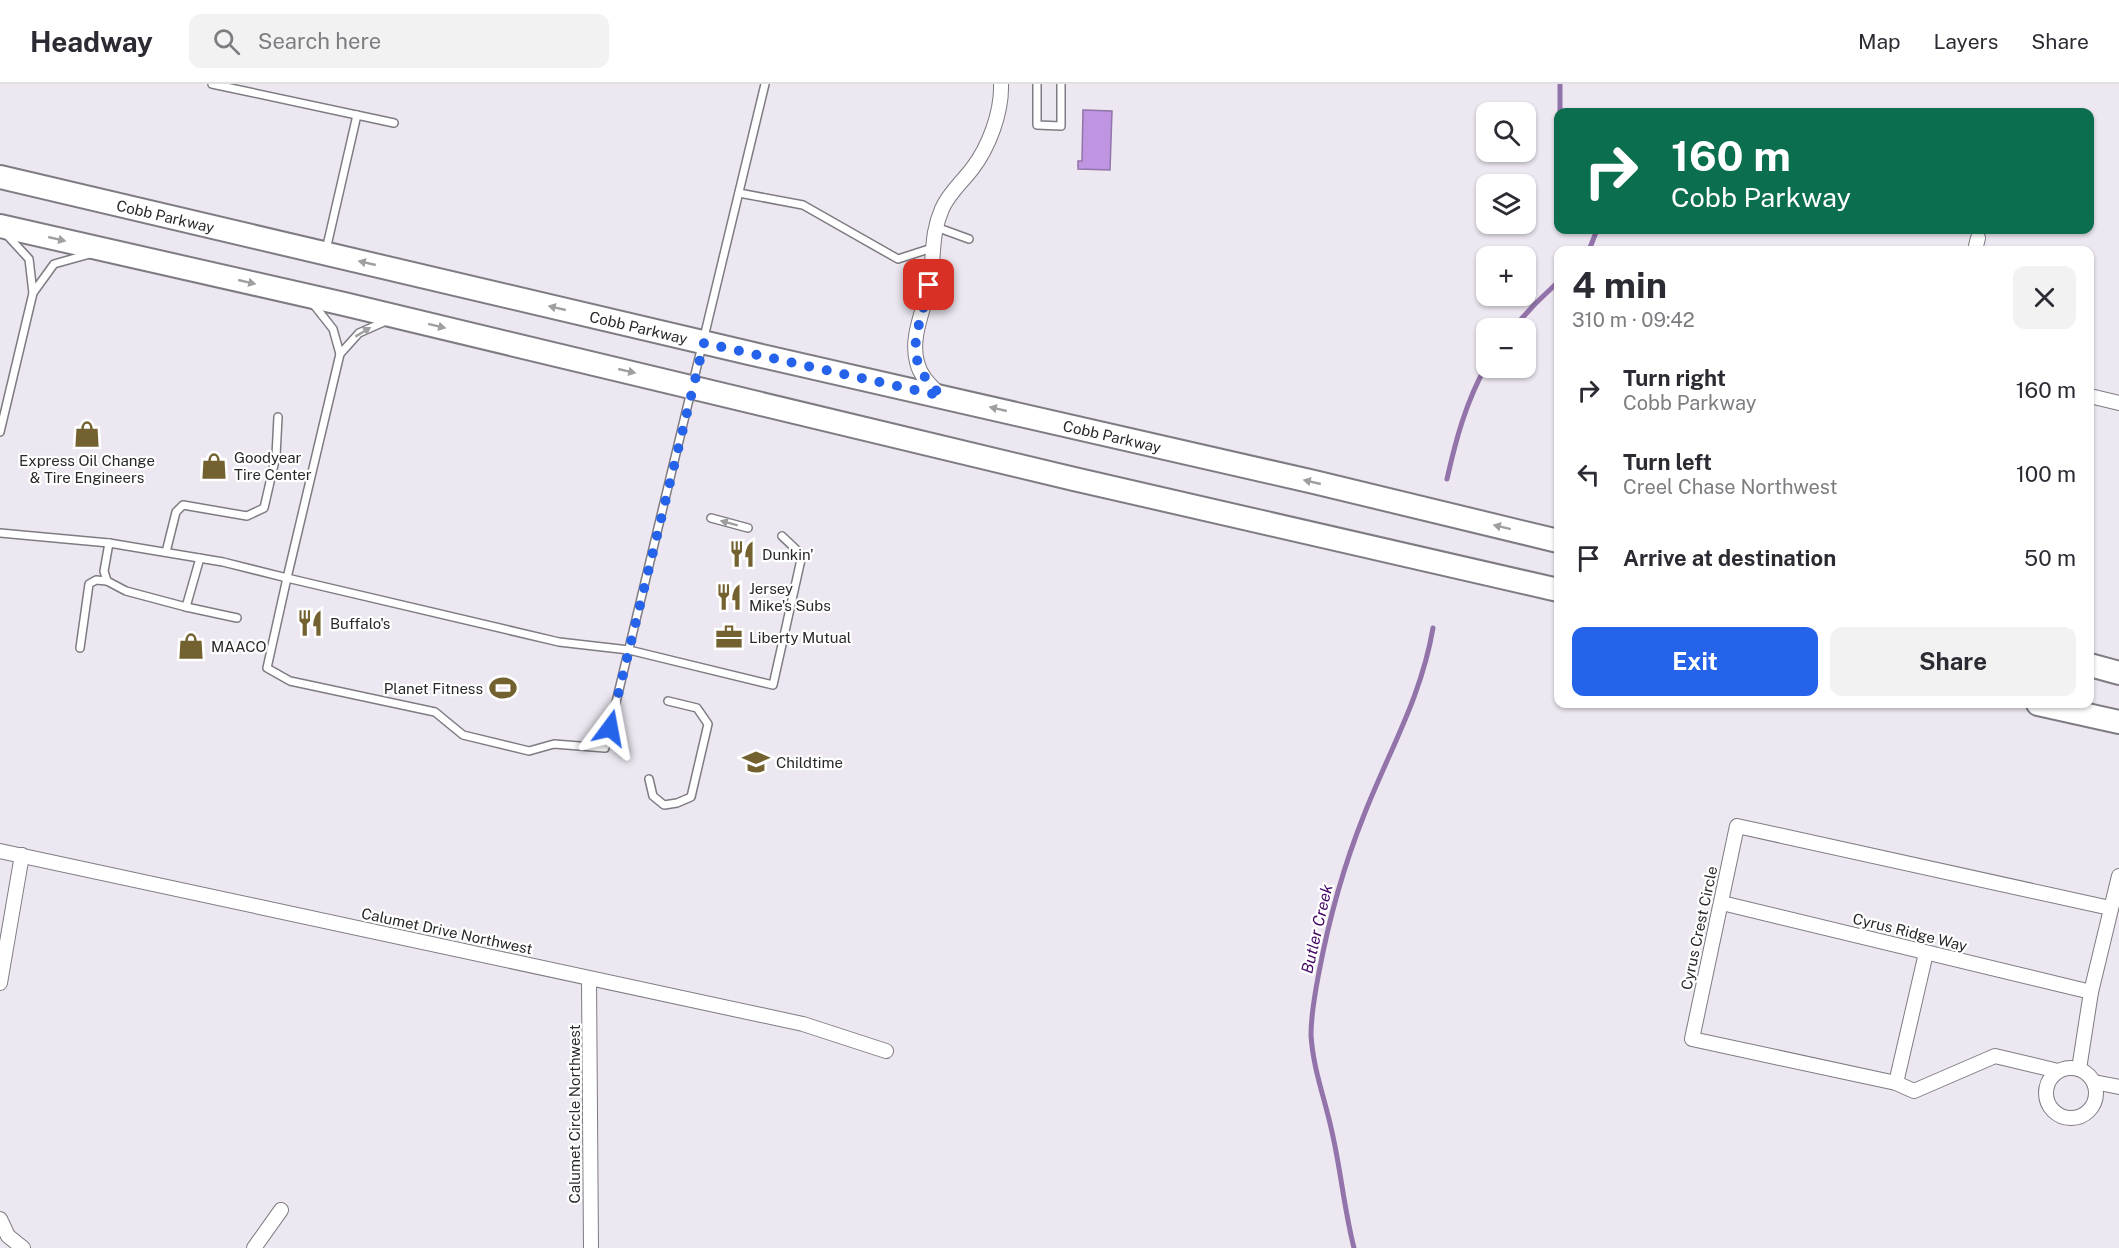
<!DOCTYPE html>
<meta charset="utf-8">
<style>
:root{--surface:#fff;--page:#f2f2f3;--text:#2b2b33;--muted:#7c7c81;--line:#e1e1e2;--accent:#2563eb}
body{margin:0;font-family:"Public Sans",sans-serif;background:var(--page);color:var(--text);height:100vh;display:flex;flex-direction:column;font-size:22px;white-space:nowrap}
*{box-sizing:border-box;margin:0}
p{font-size:20px;color:var(--muted)}
.icon{flex:none;width:33px;height:33px;fill:none;stroke:currentColor;stroke-width:2;stroke-linecap:round;stroke-linejoin:round}
.map{position:relative;flex:1;overflow:hidden}
.drawer{position:absolute;left:1554px;top:162px;width:540px;height:462px;display:flex;flex-direction:column;background:var(--surface);border-radius:12px;box-shadow:0 2px 4px #0004}
.drawer>*{flex:none}
.top-card{position:absolute;left:1554px;top:24px;width:540px;height:126px;border-radius:12px;box-shadow:0 2px 4px #0004;background:#0b6e4f;color:#fff;overflow:hidden}
.controls{position:absolute;left:1476px;top:18px;display:grid;gap:12px}
.controls a{display:grid;place-items:center;width:60px;height:60px;border-radius:12px;background:var(--surface);box-shadow:0 2px 4px #0004;font-size:30px}
.pin{position:absolute;display:grid;place-items:center;width:51px;height:51px;color:#fff;margin:-26px;border-radius:12px;box-shadow:0 3px 9px #0006}
.me{position:absolute;width:66px;margin:-33px;rotate:13deg;stroke-linejoin:round;filter:drop-shadow(0 0 4px #0008)}
.turn{display:flex;align-items:center;gap:21px;height:126px;padding:0 18px;font-size:27px}
.turn .icon{width:78px;height:78px;stroke-width:2.5}
.turn b{display:block;font-size:42px;line-height:51px}
.round{display:grid;place-items:center;flex:none;width:63px;height:63px;border-radius:12px;background:var(--page)}
.headline{display:flex;align-items:center;justify-content:space-between;height:102px;padding:0 18px}
h1{font-size:36px;font-weight:700;line-height:45px}
.action{display:flex;gap:12px;margin-top:auto;padding:12px 18px}
.action a{flex:1;height:69px;border-radius:12px;background:var(--accent);color:#fff;font-size:24px;font-weight:700;line-height:69px;text-align:center}
.action a+a{background:var(--page);color:var(--text)}
ul{padding:0;list-style:none}
li{display:flex;align-items:center;gap:18px;height:84px;padding:0 18px}
li div{flex:1}
li b{display:block;font-size:22px}
li em{font-style:normal}
header{display:flex;align-items:center;gap:36px;box-sizing:border-box;height:84px;padding:0 30px;background:var(--surface);border-bottom:2px solid var(--line)}
header strong{font-size:28px}
nav{display:flex;gap:33px;margin-inline-start:auto;font-size:21px}
.search{width:420px;height:54px;background:var(--page);display:flex;align-items:center;gap:15px;box-sizing:border-box;padding:0 21px;border-radius:12px;color:var(--muted);font-size:22px}
.map>svg:first-child{display:block}
.water{fill:#bf95e1;stroke:#9274aa;stroke-width:1.5}
.lines{fill:none;stroke-linecap:round;stroke-linejoin:round}
.stream{stroke:#9274aa;stroke-width:5}
.lane-casing{stroke:#7f7b83;stroke-width:10}
.street-casing{stroke:#7f7b83;stroke-width:16}
.primary-casing{stroke:#7f7b83;stroke-width:26}
.lane{stroke:#fff;stroke-width:7}
.street{stroke:#fff;stroke-width:14}
.primary{stroke:#fff;stroke-width:22}
.oneway{fill:#9f9ea0}
.route{stroke:#2563eb;stroke-width:10;stroke-dasharray:0 18}
.labels{text-anchor:middle;dominant-baseline:central;stroke-width:4.5;stroke-linejoin:round;paint-order:stroke}
.street-label{font-size:15px;fill:#2a282b;stroke:#fff}
.poi-label{font-size:15px;fill:#2a282b;stroke:#fff;text-anchor:start}
.water-label{font-size:16px;font-style:italic;fill:#440764;stroke:#fff}
</style>
<header>
<strong>Headway</strong>
<div class="search"><svg class="icon" aria-label="search" viewBox="0 0 24 24"><circle cx="10" cy="10" r="6"/><path d="M15 15l6 6"/></svg>Search here</div>
<nav><a>Map</a><a>Layers</a><a>Share</a></nav>
</header>
<div class="map">
<svg width="2119" height="1164" viewBox="0 0 2119 1164">
<rect width="100%" height="100%" fill="#ece7f0"/>
<!-- water -->
<path class="water" d="M1083,26L1112,27L1110,86L1078,85V77H1082Z"/>
<g class="lines">
<!-- stream -->
<g class="stream">
<path d="M1560,28V0"/>
<path d="M1589,166L1597,146"/>
<path d="M1513,244L1535,220L1558,198"/>
<path d="M1447,395C1456,355 1466,318 1486,282"/>
<path d="M1354,1164C1344,1125 1341,1087 1332,1048C1325,1015 1313,985 1311,951C1311,929 1315,909 1319,888C1329,835 1344,781 1364,731C1389,667 1421,614 1433,544"/>
</g>
<defs>
<g id="lane">
<path d="M212,0L394,39"/>
<path d="M765,0C713,222 658,443 605,664L554,660L529,667L463,651L435,628L290,597L267,584L287,494L559,558L629,566L773,601L802,471L782,452"/>
<path d="M1037,0V41L1061,42V0"/>
<path d="M739,109L803,121L898,175L932,164"/>
<path d="M936,143L969,155"/>
<path d="M6,150L29,175L33,209L54,180L90,170"/>
<path d="M326,166L357,31"/>
<path d="M314,221L333,245L340,270L359,249L386,237"/>
<path d="M0,348L33,209"/>
<path d="M711,434L748,444"/>
<path d="M0,449L109,459L223,478L287,494L340,270"/>
<path d="M109,459L104,487L107,497L126,507L186,523L200,474"/>
<path d="M166,468L176,428L183,421L247,432L264,424L276,372L278,333"/>
<path d="M186,523L237,534"/>
<path d="M80,564L89,500L96,496L107,497"/>
<path d="M649,695L653,712L664,721L677,719L691,713L708,640L697,624L668,617"/>
</g>
<g id="street">
<path d="M1975,166L1978,154"/>
<path d="M940,311C930,301 920,292 917,278C909,249 929,217 931,188C934,165 932,148 942,125C948,110 962,98 972,85C989,63 1002,28 1001,0"/>
<path d="M2090,312L2119,319"/>
<path d="M0,767L803,940L886,967"/>
<path d="M1722,819L2091,908"/>
<path d="M589,895L591,1164"/>
<path d="M0,899L22,771"/>
<circle cx="2071" cy="1009" r="25"/>
<path d="M2079,985L2091,908L2119,792"/>
<path d="M2058,987L1995,972L1914,1007L1896,999L1692,955L1737,742L2110,824"/>
<path d="M2094,998L2119,1003"/>
<path d="M1896,999L1926,869"/>
<path d="M0,1135L8,1152L23,1164"/>
<path d="M254,1164L281,1126"/>
</g>
<g id="primary">
<path id="s1" d="M0,93L749,269L1314,398L1558,457"/>
<path d="M0,142L344,220L1074,395L1558,506"/>
<path d="M2090,581L2119,589"/>
<path d="M2038,620L2119,638"/>
</g>
</defs>
<!-- lane casing -->
<use href="#lane" class="lane-casing"/>
<!-- street casing -->
<use href="#street" class="street-casing"/>
<!-- primary casing -->
<use href="#primary" class="primary-casing"/>
<!-- lane -->
<use href="#lane" class="lane"/>
<!-- street -->
<use href="#street" class="street"/>
<!-- primary -->
<use href="#primary" class="primary"/>
</g>
<!-- one-way arrows -->
<defs><path id="oneway-solid" d="M-6-.8H1V-3.2L6.5 0L1 3.2V.8H-6Z" transform="scale(1.5)"/></defs>
<g class="oneway">
<use href="#oneway-solid" transform="translate(57 155) rotate(13)"/>
<use href="#oneway-solid" transform="translate(367 179) rotate(-167)"/>
<use href="#oneway-solid" transform="translate(247 198) rotate(13)"/>
<use href="#oneway-solid" transform="translate(557 224) rotate(-167)"/>
<use href="#oneway-solid" transform="translate(437 242) rotate(14)"/>
<use href="#oneway-solid" transform="translate(363 248) rotate(-31)"/>
<use href="#oneway-solid" transform="translate(627 287) rotate(13)"/>
<use href="#oneway-solid" transform="translate(998 325) rotate(-167)"/>
<use href="#oneway-solid" transform="translate(1312 398) rotate(-167)"/>
<use href="#oneway-solid" transform="translate(729 439) rotate(-165)"/>
<use href="#oneway-solid" transform="translate(1502 443) rotate(-166)"/>
</g>
<g class="lines">
<!-- route -->
<path class="route" d="M610,644L704,259L942,312C899,273 919,250 929,201"/>
</g>
<!-- icons -->
<defs>
<symbol id="shop-bare" viewBox="-9 -9 18 18"><path d="M-5-2.5h2.3a2.7 3.5 0 0 1 5.4 0H5L5.5 6h-11ZM-1.5-2.5h3a1.5 2.3 0 0 0-3 0Z" fill="#736230" stroke="#fff" stroke-width="2.5" paint-order="stroke"/></symbol>
<symbol id="restaurant-bare" viewBox="-9 -9 18 18"><path d="M-5-6h1v4h1v-4h1v4h1v-4h1v5L-1.5 .5V6h-2V.5L-5-1ZM5-6V6H3V1.5H1.5Q1.5-4 5-6Z" fill="#736230" stroke="#fff" stroke-width="2.5" paint-order="stroke"/></symbol>
<symbol id="office-bare" viewBox="-9 -9 18 18"><path d="M-6-3h4V-5.5h4V-3h4V5H-6ZM-1-4.5V-3h2v-1.5ZM-6 0V1H6V0Z" fill="#736230" stroke="#fff" stroke-width="2.5" paint-order="stroke"/></symbol>
<symbol id="stadium-bare" viewBox="-9 -9 18 18"><path d="M0-5a6.5 5 0 1 0 0 10a6.5 5 0 1 0 0-10ZM-3.5-1.8h7v3.6h-7Z" fill="#736230" stroke="#fff" stroke-width="2.5" paint-order="stroke"/></symbol>
<symbol id="school-bare" viewBox="-9 -9 18 18"><path d="M0-5L7-2L0 1L-7-2ZM-4 1L0 2.5L4 1V4Q0 6-4 4Z" fill="#736230" stroke="#fff" stroke-width="2.5" paint-order="stroke"/></symbol>
</defs>
<g fill-rule="evenodd">
<use href="#shop-bare" x="68" y="331" width="38" height="38"/>
<use href="#shop-bare" x="195" y="363" width="38" height="38"/>
<use href="#restaurant-bare" x="723" y="451" width="38" height="38"/>
<use href="#restaurant-bare" x="710" y="494" width="38" height="38"/>
<use href="#restaurant-bare" x="291" y="520" width="38" height="38"/>
<use href="#office-bare" x="710" y="534" width="38" height="38"/>
<use href="#shop-bare" x="172" y="543" width="38" height="38"/>
<use href="#stadium-bare" x="484" y="585" width="38" height="38"/>
<use href="#school-bare" x="737" y="659" width="38" height="38"/>
</g>
<g class="labels">
<!-- street labels -->
<g class="street-label">
<text stroke="none"><textPath href="#s1" startOffset="170">Cobb Parkway</textPath></text>
<text stroke="none"><textPath href="#s1" startOffset="656">Cobb Parkway</textPath></text>
<text stroke="none"><textPath href="#s1" startOffset="1142">Cobb Parkway</textPath></text>
<text transform="translate(1699 844) rotate(-78)">Cyrus Crest Circle</text>
<text transform="translate(447 847) rotate(12)">Calumet Drive Northwest</text>
<text transform="translate(1910 848) rotate(14)">Cyrus Ridge Way</text>
<text transform="translate(574 1030) rotate(-90)">Calumet Circle Northwest</text>
</g>
<!-- poi labels -->
<g class="poi-label">
<text x="234" y="373">Goodyear<tspan x="234" dy="17">Tire Center</tspan></text>
<text x="87" y="376" text-anchor="middle">Express Oil Change<tspan x="87" dy="17">&amp; Tire Engineers</tspan></text>
<text x="762" y="470">Dunkin'</text>
<text x="749" y="504">Jersey<tspan x="749" dy="17">Mike's Subs</tspan></text>
<text x="330" y="539">Buffalo's</text>
<text x="749" y="553">Liberty Mutual</text>
<text x="211" y="562">MAACO</text>
<text x="483" y="604" text-anchor="end">Planet Fitness</text>
<text x="776" y="678">Childtime</text>
</g>
<!-- water labels -->
<g class="water-label">
<text transform="translate(1317 845) rotate(-77)">Butler Creek</text>
</g>
</g>
</svg>
<div class="controls">
<a><svg class="icon" aria-label="search" viewBox="0 0 24 24"><circle cx="10" cy="10" r="6"/><path d="M15 15l6 6"/></svg></a>
<a><svg class="icon" aria-label="layers" viewBox="0 0 24 24"><path d="M12 4l9 5-9 5-9-5zM3 14l9 5 9-5"/></svg></a>
<a>+</a>
<a>−</a>
</div>
<div class="pin" style="left:929px;top:201px;background:#d93025"><svg class="icon" aria-label="arrive" viewBox="0 0 24 24"><path d="M6 21V4h12l-3 4 3 4H6"/></svg></div>
<svg class="me" style="left:610px;top:644px" viewBox="-20 -20 40 40"><path d="M0-17L14 15 0 8-14 15z" fill="#2563eb" stroke="#fff" stroke-width="4"/></svg>
<div class="top-card">
<div class="turn"><svg class="icon" aria-label="right" viewBox="0 0 24 24"><path d="M7 20v-9h11M14 6l5 5-5 5"/></svg><div><b>160 m</b>Cobb Parkway</div></div>
</div>
<section class="drawer">
<div class="headline"><div><h1>4 min</h1><p>310 m · 09:42</p></div><a class="round"><svg class="icon" aria-label="close" viewBox="0 0 24 24"><path d="M6 6l12 12M18 6L6 18"/></svg></a></div>
<ul>
<li><svg class="icon" aria-label="right" viewBox="0 0 24 24"><path d="M7 20v-9h11M14 6l5 5-5 5"/></svg><div><b>Turn right</b><p>Cobb Parkway</p></div><em>160 m</em></li>
<li><svg class="icon" aria-label="left" viewBox="0 0 24 24"><path d="M17 20v-9H6M10 6l-5 5 5 5"/></svg><div><b>Turn left</b><p>Creel Chase Northwest</p></div><em>100 m</em></li>
<li><svg class="icon" aria-label="arrive" viewBox="0 0 24 24"><path d="M6 21V4h12l-3 4 3 4H6"/></svg><div><b>Arrive at destination</b></div><em>50 m</em></li>
</ul>
<div class="action"><a>Exit</a><a>Share</a></div>
</section>
</div>
